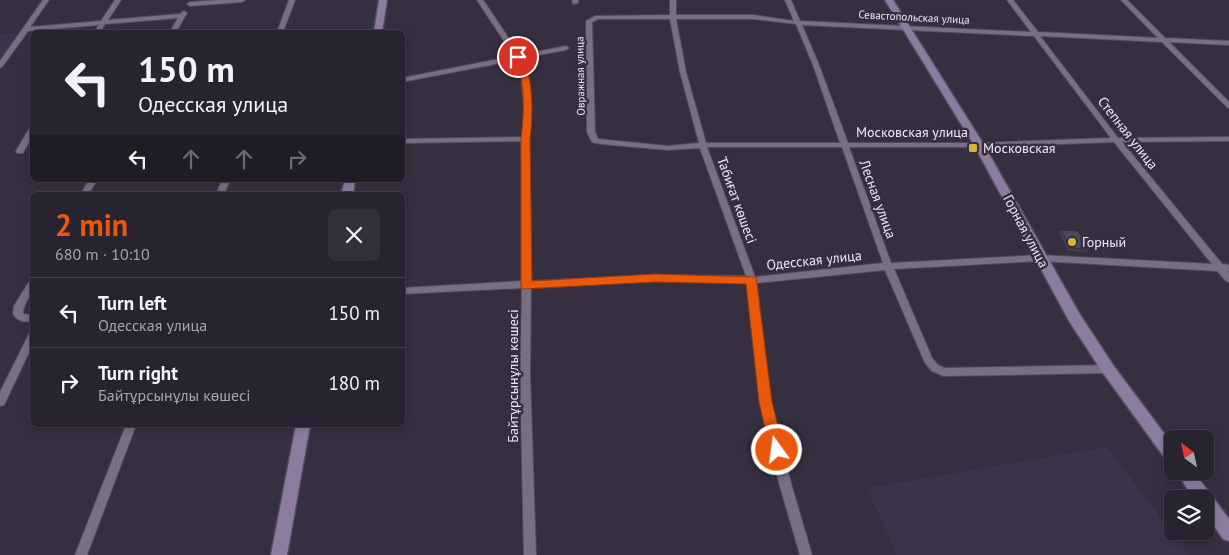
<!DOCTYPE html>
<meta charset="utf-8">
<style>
:root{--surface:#282330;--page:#342f3c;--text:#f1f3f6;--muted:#a5a4ab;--line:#44404c;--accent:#ea580c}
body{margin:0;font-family:"PT Sans",sans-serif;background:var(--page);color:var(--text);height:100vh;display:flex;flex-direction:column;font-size:19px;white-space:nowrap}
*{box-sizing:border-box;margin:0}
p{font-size:16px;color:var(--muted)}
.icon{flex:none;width:28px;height:28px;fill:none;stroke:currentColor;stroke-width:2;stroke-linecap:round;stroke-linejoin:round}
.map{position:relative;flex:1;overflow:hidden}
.sheet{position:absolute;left:30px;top:192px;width:375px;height:235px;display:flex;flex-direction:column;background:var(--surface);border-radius:8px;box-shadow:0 2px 8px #0003,0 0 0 1px var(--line)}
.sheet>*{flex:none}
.guide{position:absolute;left:30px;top:30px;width:375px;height:152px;border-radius:8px;box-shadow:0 2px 8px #0003,0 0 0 1px var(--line);background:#282330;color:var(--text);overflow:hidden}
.needle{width:32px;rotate:327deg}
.buttons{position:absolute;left:1164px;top:430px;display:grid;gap:10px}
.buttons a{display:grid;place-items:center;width:50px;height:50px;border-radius:8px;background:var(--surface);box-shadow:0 2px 8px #0003,0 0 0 1px var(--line);font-size:25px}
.pin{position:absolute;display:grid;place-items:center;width:42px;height:42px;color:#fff;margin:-21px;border:2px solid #fff;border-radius:50%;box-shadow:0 1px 5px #0007}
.me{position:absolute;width:55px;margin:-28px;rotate:346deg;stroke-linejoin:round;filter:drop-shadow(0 0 4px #0008)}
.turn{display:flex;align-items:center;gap:18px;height:105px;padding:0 25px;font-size:22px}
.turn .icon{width:65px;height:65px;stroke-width:2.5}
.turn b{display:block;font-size:35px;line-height:42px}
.lanes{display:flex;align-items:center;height:48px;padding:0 25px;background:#0003;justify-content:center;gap:25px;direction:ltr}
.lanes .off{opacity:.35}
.round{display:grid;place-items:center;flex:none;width:52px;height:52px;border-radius:8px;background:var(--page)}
.summary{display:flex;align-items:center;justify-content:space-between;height:85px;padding:0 25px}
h1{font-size:30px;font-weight:700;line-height:38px;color:var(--accent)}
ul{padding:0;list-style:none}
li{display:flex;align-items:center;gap:15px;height:70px;padding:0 25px;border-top:1px solid var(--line)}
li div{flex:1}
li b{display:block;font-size:19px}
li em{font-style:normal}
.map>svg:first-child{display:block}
.built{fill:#3d334b}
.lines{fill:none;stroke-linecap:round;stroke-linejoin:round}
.street-casing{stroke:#534c5c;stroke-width:2}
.secondary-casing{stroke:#534c5c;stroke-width:3}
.street{fill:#786f84;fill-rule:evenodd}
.secondary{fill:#8c7da0;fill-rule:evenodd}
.wall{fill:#443d4d}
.building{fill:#4f475a;stroke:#37323f}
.route{fill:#ea580c;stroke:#983908}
.poi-dot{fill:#d6b534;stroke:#362f40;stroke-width:2}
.labels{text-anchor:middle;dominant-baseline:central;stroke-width:5;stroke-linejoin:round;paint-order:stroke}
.far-street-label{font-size:11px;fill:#ebe7f2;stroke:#362f40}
.street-label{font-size:14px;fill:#ebe7f2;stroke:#362f40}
.poi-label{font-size:14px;fill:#ebe7f2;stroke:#362f40;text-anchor:start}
</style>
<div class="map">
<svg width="1229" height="555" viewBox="0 0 1229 555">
<rect width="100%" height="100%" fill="#362f40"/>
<!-- built -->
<g class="built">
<path d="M17,33L0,64V35Z"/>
<path d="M1107,447L1189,555H897L867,488Z"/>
</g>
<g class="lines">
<defs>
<g id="street">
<path d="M43,0H49L30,27L101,21L115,0H121L108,20L180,14L184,11L187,13L176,32H170L178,18L105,24L100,32H94L99,25L28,31L2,67L0,68V61Z"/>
<path d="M220,0H245L242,2L190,6L187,4L190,2Z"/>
<path d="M289,0H295L283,32H277Z"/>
<path d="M477,0H483L520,55L566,46L569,48L566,50L522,58L526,65L531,118L529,139L531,226V281L655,275L746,276L700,148L668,150L601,144L592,142L587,132L586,21L595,16L670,15V0H676V15H753L794,21L785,0H791L800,21L1031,32L1007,0H1013L1038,32L1158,38L1121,0H1127L1165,38L1229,41V45L1169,42L1229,102V108L1227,107L1162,42L1040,36L1118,138L1229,137V141L1122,142L1222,264L1229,265V271H1228L1229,273V282L1226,281L1217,271L1040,261L894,269L932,358L938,365L944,368L1108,365L1111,366L1113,369L1111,372L1108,373L943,376L932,371L925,363L885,270L757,283L770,402L791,483L812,555H800L779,483L760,402L748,283L655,281L531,288L530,374L536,555H524L520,374L522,288L402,294V288L522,281L523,226L521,141L402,143V139L522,137L525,118L520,65L516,60L402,82V78L514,56ZM598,19H670L680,72L699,143L668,146L598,139L595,132L592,22ZM676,19H753L796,24L813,65L840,143H706L686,72ZM802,25L1034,36L1111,138L979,143H848L819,65ZM1114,142L1212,264L1040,255L891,263L849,147H979ZM707,147H842L883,263L755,277Z"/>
<path d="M572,0H578V3L573,4Z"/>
<path d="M29,129H32V136L23,153H17L16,151Z"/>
<path d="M89,180H97L88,195H80Z"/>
<path d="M222,180H230L224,195H216Z"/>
<path d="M32,281C34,294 24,300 23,313L24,314L32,315V321C24,322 18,322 13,314L14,306L29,282Z"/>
<path d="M32,333V346L4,405L0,406V392L29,334Z"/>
<path d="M126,425H136L87,555H75Z"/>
</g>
<g id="secondary">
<path d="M379,0H387L382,32H374Z"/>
<path d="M885,0H893L984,145L1079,313L1113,365L1172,444V463L1167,461L1103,373L1069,321L974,145Z"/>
<path d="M345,180H355L353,195H341Z"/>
<path d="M296,425H310L287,555H271Z"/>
<path d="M1176,471H1193L1229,519V541L1223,539L1205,513V499H1194Z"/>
</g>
</defs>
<!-- street casing -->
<use href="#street" class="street-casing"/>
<!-- secondary casing -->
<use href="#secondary" class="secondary-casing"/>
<!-- street -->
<use href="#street" class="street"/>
<!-- secondary -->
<use href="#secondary" class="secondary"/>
</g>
<!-- wall -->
<path class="wall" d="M1061,230L1088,249L1086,252L1068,251L1059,232Z"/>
<!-- building -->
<path class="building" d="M1061,230L1078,231L1088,249L1070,248Z"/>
<!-- route -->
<path class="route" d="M518,55L521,56C534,76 533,116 530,139L532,281L655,274L756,277L772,402L784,450L782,455L777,457L772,455L770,450L759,402L746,284L655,282L522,289L521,286V139C524,117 526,77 514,57Z"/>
<!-- markers -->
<g class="poi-dot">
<rect x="968" y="143" width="10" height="10" rx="2.5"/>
<circle cx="1072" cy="242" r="5"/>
</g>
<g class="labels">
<!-- far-street labels -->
<g class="far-street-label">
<text transform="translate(914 17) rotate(3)">Севастопольская улица</text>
<text transform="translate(580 76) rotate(-91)">Овражная улица</text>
</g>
<!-- street labels -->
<g class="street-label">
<text x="912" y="132">Московская улица</text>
<text transform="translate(1128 133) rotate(52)">Степная улица</text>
<text transform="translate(878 199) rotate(70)">Лесная улица</text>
<text transform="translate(737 200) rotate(70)">Табиғат көшесі</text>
<text transform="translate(1026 231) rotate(62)">Горная улица</text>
<text transform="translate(814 260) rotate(-6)">Одесская улица</text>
<text transform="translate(513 376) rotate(-90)">Байтұрсынұлы көшесі</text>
</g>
<!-- poi labels -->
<g class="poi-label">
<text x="983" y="148">Московская</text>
<text x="1082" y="242">Горный</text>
</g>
</g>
</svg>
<div class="buttons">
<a><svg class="needle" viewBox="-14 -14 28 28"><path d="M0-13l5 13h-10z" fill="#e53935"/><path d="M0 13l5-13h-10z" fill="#a5a4ab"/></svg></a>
<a><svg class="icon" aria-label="layers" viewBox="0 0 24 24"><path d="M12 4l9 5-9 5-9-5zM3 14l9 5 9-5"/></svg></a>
</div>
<div class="pin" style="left:518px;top:57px;background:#d93025"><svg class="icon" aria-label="arrive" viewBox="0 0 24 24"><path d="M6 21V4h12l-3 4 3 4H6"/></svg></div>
<svg class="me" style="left:777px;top:450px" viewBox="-20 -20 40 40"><circle r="17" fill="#ea580c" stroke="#fff" stroke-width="3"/><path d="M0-11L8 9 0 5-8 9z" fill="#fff"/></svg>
<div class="guide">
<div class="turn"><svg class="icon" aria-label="left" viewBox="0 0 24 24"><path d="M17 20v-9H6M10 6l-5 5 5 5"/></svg><div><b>150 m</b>Одесская улица</div></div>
<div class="lanes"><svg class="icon" aria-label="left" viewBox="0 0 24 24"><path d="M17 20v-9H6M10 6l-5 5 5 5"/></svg><svg class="icon off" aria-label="ahead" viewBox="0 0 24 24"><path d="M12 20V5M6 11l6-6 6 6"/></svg><svg class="icon off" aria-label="ahead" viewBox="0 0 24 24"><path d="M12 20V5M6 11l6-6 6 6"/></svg><svg class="icon off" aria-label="right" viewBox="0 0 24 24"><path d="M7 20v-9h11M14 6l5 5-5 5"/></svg></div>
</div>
<section class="sheet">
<div class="summary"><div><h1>2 min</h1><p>680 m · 10:10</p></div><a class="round"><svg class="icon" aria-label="close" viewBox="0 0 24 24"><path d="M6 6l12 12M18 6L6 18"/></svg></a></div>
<ul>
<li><svg class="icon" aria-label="left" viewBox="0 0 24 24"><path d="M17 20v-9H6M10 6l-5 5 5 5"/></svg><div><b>Turn left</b><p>Одесская улица</p></div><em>150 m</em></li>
<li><svg class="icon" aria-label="right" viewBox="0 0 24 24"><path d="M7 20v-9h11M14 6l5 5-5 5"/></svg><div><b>Turn right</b><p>Байтұрсынұлы көшесі</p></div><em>180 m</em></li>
</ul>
</section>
</div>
